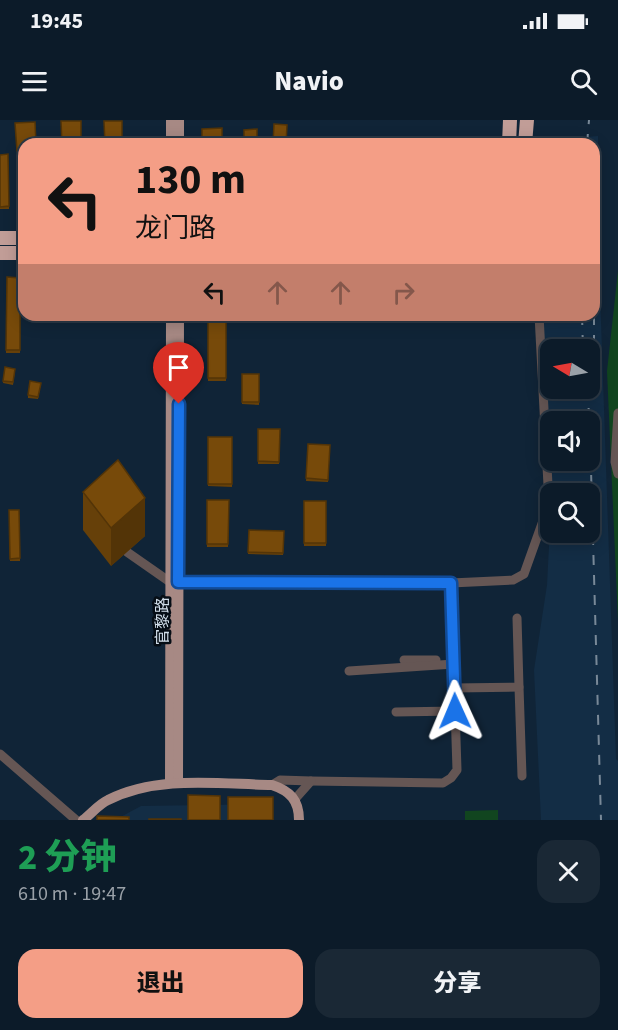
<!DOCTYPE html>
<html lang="zh">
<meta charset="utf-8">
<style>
:root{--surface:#0c1b29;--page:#1a2835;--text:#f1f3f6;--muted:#9aa1a8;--line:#2c3946;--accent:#f49e86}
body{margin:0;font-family:"Source Sans 3","Noto Sans SC",sans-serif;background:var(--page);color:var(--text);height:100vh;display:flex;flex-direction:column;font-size:22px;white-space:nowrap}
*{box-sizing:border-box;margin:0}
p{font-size:20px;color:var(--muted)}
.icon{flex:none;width:33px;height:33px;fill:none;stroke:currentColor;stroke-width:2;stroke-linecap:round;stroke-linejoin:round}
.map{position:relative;height:700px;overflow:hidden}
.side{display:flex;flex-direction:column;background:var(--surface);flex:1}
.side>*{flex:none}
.hud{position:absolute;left:18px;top:18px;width:582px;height:183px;border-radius:18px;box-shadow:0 3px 15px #0003,0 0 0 2px var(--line);background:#f49e86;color:#111;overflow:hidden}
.needle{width:39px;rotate:280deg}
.controls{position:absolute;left:540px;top:219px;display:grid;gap:12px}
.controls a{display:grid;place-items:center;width:60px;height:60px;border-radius:12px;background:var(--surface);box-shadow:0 3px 15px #0003,0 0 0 2px var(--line);font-size:30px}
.pin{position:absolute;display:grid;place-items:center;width:51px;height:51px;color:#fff;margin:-62px -26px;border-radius:50% 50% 50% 0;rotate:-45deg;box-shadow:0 0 6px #0007}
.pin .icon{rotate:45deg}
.me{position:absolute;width:66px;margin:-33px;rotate:359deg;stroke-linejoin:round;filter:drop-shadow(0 0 4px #0008)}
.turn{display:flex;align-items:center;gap:21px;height:126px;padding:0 18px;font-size:27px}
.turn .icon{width:78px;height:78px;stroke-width:2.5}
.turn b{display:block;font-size:42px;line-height:51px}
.lanes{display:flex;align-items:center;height:57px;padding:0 18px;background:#0003;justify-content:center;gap:30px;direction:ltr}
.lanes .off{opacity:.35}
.round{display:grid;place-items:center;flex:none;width:63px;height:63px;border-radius:18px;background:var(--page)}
.summary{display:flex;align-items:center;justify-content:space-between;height:102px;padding:0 18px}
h1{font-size:36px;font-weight:800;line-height:45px;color:#1e9e55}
.cta{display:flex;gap:12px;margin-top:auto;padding:12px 18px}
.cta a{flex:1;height:69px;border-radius:18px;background:var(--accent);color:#111;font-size:24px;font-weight:800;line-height:69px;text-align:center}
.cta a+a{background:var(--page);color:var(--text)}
.status{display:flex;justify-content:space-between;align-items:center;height:42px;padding:0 30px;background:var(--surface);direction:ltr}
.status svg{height:16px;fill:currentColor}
header{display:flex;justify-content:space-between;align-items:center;height:78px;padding:0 18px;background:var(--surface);font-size:27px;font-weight:800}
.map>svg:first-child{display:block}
.built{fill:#132d45;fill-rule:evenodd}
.green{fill:#11451f}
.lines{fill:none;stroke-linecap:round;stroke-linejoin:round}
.minor{stroke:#655654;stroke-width:9}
.major{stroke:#a78984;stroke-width:10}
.highway{stroke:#c19d97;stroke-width:14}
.rail{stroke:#798998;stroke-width:2;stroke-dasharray:10 10;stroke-linecap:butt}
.wall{fill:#664009}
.shaded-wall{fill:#533407}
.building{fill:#774a0a;stroke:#533407;stroke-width:1.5}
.route-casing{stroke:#114b97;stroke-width:15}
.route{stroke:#1a73e8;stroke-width:10}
.labels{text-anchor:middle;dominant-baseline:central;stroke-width:5;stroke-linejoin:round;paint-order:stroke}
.street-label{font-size:16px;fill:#d2dfeb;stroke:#050d15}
</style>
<div class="status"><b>19:45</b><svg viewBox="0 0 49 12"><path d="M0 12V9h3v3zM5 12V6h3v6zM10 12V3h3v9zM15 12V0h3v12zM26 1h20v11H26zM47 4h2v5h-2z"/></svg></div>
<header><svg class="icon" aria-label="menu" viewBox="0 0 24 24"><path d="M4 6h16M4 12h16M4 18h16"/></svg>Navio<svg class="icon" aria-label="search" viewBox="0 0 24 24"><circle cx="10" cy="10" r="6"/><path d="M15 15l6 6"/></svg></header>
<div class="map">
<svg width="618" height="700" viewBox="0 0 618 700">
<rect width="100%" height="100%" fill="#102437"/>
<!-- built -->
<g class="built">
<path d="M598,16L600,172L616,639L618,641V700H541L534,550L547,465L550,406V412H590V374L551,373L541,195H594V24H574L575,18ZM550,230H590V268H550ZM550,302H590V340H550Z"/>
<path d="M273,684L272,700H115L141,686Z"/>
</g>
<!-- green -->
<g class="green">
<path d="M618,151V501L607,251Z"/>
<path d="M498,690V700H465V691Z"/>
</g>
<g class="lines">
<!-- minor -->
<g class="minor">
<path d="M618,293L615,342L618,354"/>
<path d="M127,432L170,462L451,463"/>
<path d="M404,540H436"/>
<path d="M349,551L454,544"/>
<path d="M519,567L522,656"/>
<path d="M454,568L519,567L517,498"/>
<path d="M396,592L455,591"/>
<path d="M0,634L76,700"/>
<path d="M311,661L443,663L451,658L457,650L451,463L513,460L524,454L549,384L539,195"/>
<path d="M272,665L280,660L311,661L295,679"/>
</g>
<!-- major -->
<g class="major">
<path d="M171,0V24"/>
<path d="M179,0V24"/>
<path d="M170,663L171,195"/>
<path d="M178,663L179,195"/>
<path d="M83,700C91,694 99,684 108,680C158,655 217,664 272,665C290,671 299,680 299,700"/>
</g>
<!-- highway -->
<g class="highway">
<path d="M509,24L510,0"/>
<path d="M525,24L527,0"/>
<path d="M0,118H24"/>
<path d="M0,133H24"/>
</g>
<!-- rail -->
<g class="rail">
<path d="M587,24L589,0"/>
<path d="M582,195L583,230"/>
<path d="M594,195V260"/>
<path d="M588,268L589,302"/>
<path d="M590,315L601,700"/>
</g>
</g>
<!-- wall -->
<g class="wall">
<path d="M15,3L24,24V33L17,34Z"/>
<path d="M8,34L9,89H0V35Z"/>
<path d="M7,157L20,158V233H6Z"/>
<rect x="208" y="195" width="18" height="66"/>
<path d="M5,247L15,251L13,265L3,263Z"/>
<path d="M242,254H259V285L242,284Z"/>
<path d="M41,263L38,279L28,278V275Z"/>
<path d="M258,309H280L279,344H258Z"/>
<path d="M208,317H232V367L208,366Z"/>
<path d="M308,324L330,325L328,362L306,361Z"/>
<path d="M83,372L145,416L111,446L83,410Z"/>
<path d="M207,380H229L228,427H207Z"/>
<rect x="304" y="381" width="22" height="45"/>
<path d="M9,390H19L20,441H10Z"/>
<path d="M249,410L284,411L283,435L248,434Z"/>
</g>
<!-- shaded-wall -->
<path class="shaded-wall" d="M145,378V416L111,446V408Z"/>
<!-- building -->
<g class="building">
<path d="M61,1H81V24H62Z"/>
<path d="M104,1H122V24H105Z"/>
<path d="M35,2L36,24H24V31H17L15,3Z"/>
<path d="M274,4L287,5L286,24H273Z"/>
<path d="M222,8V24H202V9Z"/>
<path d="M257,9V24H244V10Z"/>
<path d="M8,34L9,86L0,87V35Z"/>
<path d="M7,157L20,158V230H6Z"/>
<rect x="208" y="195" width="18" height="63"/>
<path d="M5,247L15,249L13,262L3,261Z"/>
<rect x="242" y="254" width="17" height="28"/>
<path d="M30,261L41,263L38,277L28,275Z"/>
<path d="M258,309H280L279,342L258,341Z"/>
<rect x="208" y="317" width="24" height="47"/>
<path d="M308,324L330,325L328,360L306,358Z"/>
<path d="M118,340L145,378L111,408L83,372Z"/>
<path d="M207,380H229L228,424H207Z"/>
<rect x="304" y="381" width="22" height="42"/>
<path d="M9,390H19L20,438L10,439Z"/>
<path d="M249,410L284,411L283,433L248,432Z"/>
<path d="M188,675L220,676V700H188Z"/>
<rect x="228" y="677" width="45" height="23"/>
<path d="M97,696L129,697V700H97Z"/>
<rect x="149" y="699" width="32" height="1"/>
</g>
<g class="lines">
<defs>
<path id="route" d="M179,284L178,462L451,463L455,591"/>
</defs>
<!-- route casing -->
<use href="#route" class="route-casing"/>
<!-- route -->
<use href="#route" class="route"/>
</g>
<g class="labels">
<!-- street labels -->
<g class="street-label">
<text transform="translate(163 501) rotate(-90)">官黎路</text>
</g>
</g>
</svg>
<div class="controls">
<a><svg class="needle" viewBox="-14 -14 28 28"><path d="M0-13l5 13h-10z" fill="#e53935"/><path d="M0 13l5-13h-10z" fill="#9aa1a8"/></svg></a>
<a><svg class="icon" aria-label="sound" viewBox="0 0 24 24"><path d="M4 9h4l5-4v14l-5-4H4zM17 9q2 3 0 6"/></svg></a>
<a><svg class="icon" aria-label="search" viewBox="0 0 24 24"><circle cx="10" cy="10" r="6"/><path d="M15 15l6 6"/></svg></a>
</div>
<div class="pin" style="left:179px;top:284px;background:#d93025"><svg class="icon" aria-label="arrive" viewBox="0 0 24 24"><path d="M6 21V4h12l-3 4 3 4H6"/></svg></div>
<svg class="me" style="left:455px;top:591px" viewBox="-20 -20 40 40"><path d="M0-17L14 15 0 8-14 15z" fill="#1a73e8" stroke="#fff" stroke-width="4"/></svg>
<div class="hud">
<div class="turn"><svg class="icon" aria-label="left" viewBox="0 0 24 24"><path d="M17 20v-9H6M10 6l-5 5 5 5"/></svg><div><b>130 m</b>龙门路</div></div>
<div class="lanes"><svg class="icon" aria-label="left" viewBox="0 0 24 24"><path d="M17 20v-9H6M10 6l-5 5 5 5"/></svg><svg class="icon off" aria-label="ahead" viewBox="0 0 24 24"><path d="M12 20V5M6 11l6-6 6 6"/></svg><svg class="icon off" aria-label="ahead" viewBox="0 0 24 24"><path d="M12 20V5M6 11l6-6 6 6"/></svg><svg class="icon off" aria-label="right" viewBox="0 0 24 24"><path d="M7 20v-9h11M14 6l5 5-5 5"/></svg></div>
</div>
</div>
<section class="side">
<div class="summary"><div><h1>2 分钟</h1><p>610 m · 19:47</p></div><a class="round"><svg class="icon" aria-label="close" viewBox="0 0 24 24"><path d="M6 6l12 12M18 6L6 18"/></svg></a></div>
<div class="cta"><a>退出</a><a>分享</a></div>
</section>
